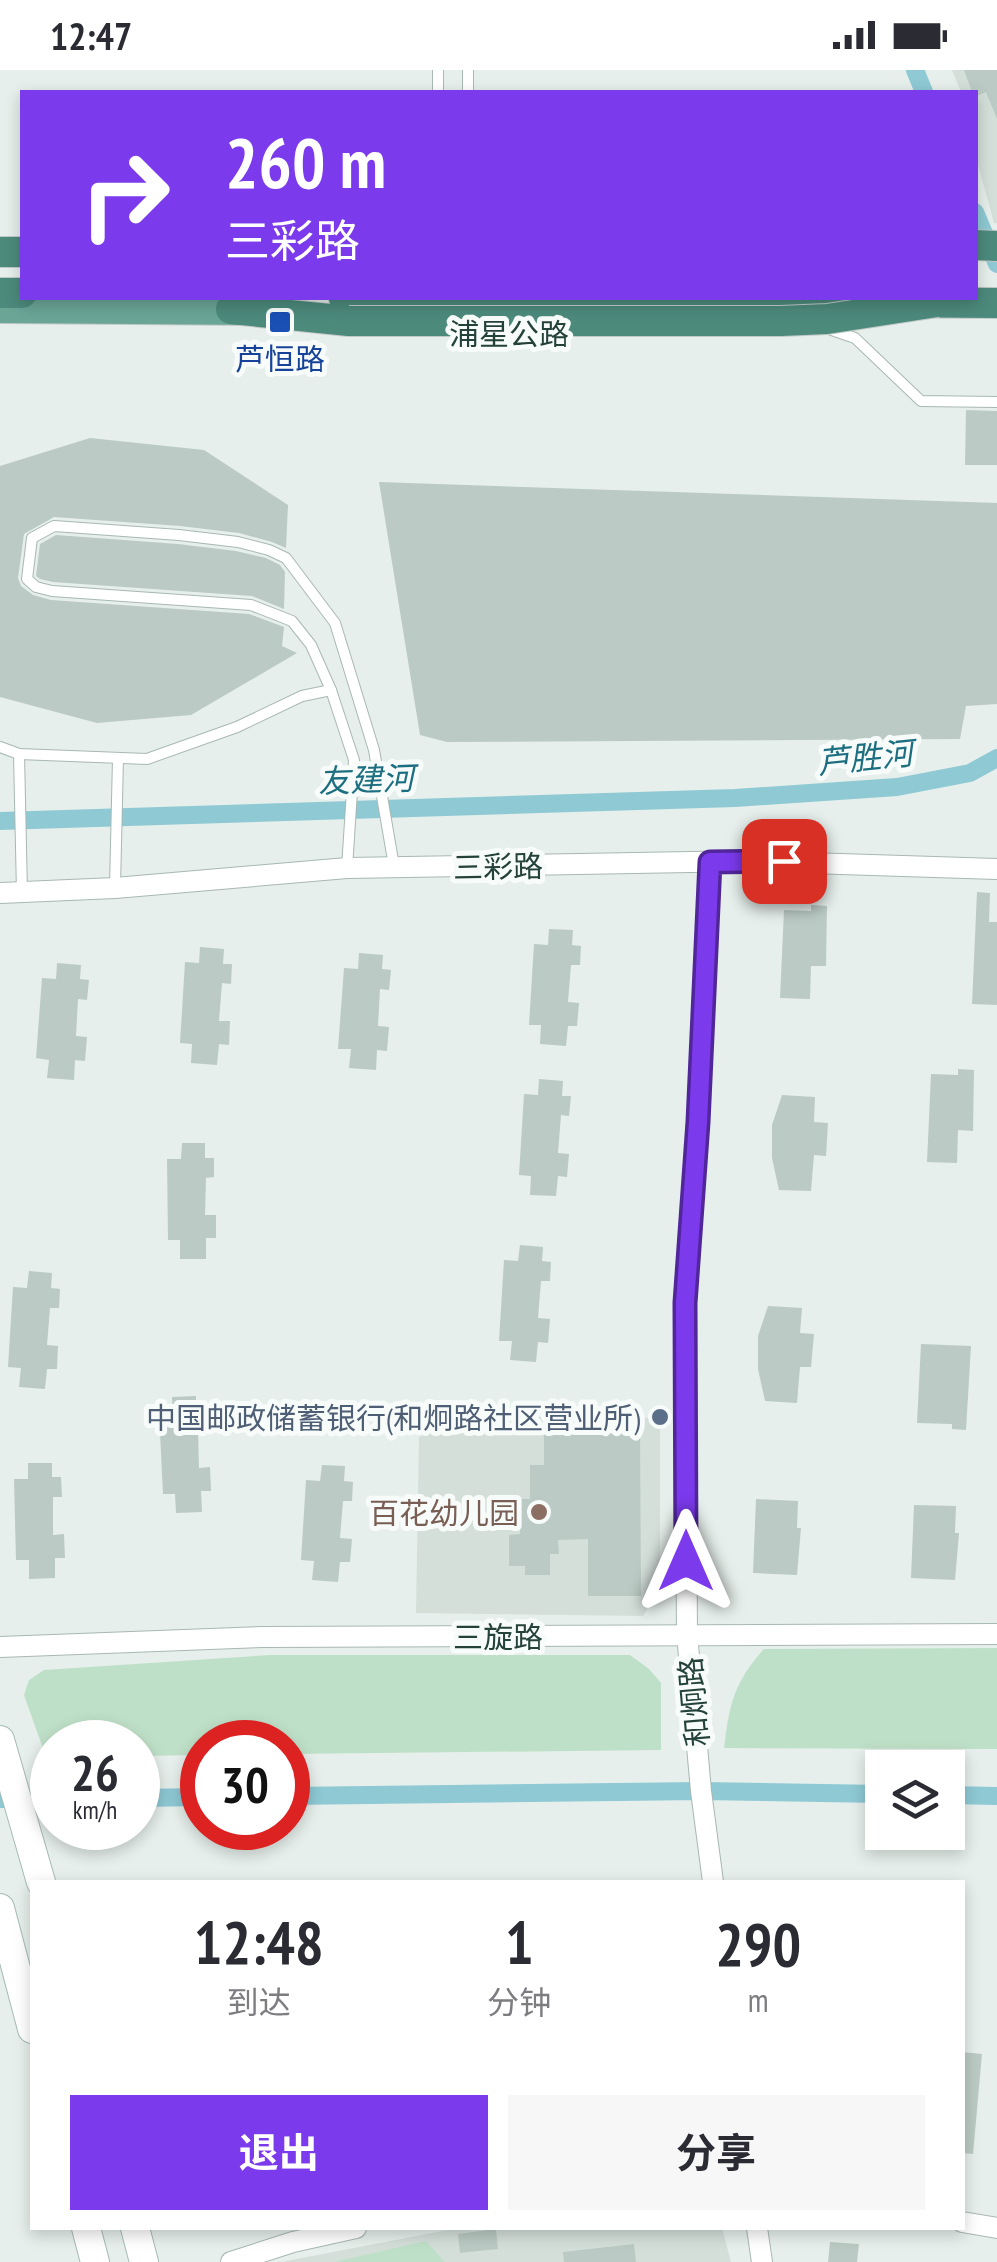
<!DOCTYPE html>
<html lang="zh">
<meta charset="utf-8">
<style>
:root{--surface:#fff;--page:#f7f7f7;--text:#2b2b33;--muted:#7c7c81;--accent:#7c3aed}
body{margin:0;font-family:"PT Sans Narrow","Noto Sans SC",sans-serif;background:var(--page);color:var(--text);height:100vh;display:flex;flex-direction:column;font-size:38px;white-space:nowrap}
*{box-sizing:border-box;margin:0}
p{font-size:32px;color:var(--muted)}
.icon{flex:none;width:55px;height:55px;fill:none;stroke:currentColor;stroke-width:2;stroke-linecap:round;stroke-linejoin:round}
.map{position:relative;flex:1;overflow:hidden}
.sheet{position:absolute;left:30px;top:1810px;width:935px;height:350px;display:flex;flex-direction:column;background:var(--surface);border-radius:0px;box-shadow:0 5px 15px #0003}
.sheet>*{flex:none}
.guide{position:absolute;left:20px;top:20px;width:958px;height:210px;border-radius:0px;box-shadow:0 5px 15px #0003;background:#7c3aed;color:#fff;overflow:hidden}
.buttons{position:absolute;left:865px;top:1680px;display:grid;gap:20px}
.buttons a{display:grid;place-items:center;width:100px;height:100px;border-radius:0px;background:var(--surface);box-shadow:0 5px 15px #0003;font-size:50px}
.speed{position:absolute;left:30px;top:1650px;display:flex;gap:20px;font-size:50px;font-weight:700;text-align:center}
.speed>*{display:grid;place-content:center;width:130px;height:130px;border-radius:50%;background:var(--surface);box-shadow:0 5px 15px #0003;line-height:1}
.speed small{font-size:25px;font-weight:400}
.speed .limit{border:15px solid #d22;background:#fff;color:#111}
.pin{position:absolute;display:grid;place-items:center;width:85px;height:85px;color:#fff;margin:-42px;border-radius:20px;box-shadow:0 5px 15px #0006}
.me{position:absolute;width:110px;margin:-55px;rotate:0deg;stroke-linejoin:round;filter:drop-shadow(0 0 8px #0008)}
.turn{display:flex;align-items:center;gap:35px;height:210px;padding:0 40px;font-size:45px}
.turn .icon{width:130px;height:130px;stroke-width:2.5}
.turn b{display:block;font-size:70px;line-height:85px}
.eta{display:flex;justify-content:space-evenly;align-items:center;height:170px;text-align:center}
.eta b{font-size:60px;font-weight:700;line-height:70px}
.primary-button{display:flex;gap:20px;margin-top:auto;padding:20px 40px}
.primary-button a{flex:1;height:115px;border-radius:0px;background:var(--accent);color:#fff;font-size:40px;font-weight:700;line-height:115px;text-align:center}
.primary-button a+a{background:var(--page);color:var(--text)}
.status{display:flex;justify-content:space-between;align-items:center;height:70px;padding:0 50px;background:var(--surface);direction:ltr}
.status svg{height:28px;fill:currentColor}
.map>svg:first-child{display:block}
.built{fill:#d4dfda}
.green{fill:#bfe0c8}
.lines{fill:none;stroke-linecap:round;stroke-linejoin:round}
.canal{stroke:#8ec9d4;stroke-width:18}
.building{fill:#bbcac4}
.service-casing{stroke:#a8b8b2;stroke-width:12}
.minor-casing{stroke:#a8b8b2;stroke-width:22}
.secondary-casing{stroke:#a4bbb3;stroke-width:30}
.primary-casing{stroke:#c2cac8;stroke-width:32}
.trunk-casing{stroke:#c2cac8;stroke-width:32}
.service{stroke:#fff;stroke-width:10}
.minor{stroke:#fff;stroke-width:20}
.secondary{stroke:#fff;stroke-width:28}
.primary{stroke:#6aa596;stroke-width:30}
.trunk{stroke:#4c8a7c;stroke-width:30}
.trunk-bridge-casing{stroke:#c2cac8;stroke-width:32;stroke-linecap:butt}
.trunk-bridge{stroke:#4c8a7c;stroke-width:30}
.route-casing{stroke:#51269a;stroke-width:25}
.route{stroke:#7c3aed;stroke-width:18}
.transit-dot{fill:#1a4fb4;stroke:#f7fbf9;stroke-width:4}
.service-dot{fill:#5c6f8a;stroke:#f7fbf9;stroke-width:4}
.education-dot{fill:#8d6e63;stroke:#f7fbf9;stroke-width:4}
.labels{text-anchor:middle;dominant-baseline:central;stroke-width:10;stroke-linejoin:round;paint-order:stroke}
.street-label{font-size:30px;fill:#24423a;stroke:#f7fbf9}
.transit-label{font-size:30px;fill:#164399;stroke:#f7fbf9}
.service-label{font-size:30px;fill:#4e5e75;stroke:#f7fbf9;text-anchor:end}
.education-label{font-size:30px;fill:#785e54;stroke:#f7fbf9;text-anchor:end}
.water-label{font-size:32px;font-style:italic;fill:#1c6f80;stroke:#f7fbf9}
</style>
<div class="status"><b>12:47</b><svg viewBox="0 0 49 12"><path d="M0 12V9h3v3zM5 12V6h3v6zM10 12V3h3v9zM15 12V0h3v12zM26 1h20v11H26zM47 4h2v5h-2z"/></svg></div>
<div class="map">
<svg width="997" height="2192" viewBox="0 0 997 2192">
<rect width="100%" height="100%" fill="#e6efeb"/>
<!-- built -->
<g class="built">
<path d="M952,0H997V153H994L975,84V22H961Z"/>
<path d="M462,1346L660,1348V1518L643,1546L416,1543L419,1367Z"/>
<path d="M458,2158H722L731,2192H281Z"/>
</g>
<!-- green -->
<g class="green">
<path d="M997,1578V1679L724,1678C729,1635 734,1612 764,1579Z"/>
<path d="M270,1585H630L649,1599L661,1613V1680L288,1684V1672H202V1685L138,1686V1672H52V1687H46L24,1625L29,1610L44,1600Z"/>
<path d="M426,2171L445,2192H334Z"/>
</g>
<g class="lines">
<!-- canal -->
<g class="canal">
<path d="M915,0L924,22"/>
<path d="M975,142L997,194"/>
<path d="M0,751L735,728L897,717L970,703L997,688"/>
<path d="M948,1725L997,1726"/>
<path d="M288,1726L701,1721L882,1724"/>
<path d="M138,1728L202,1727"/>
<path d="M0,1729H52"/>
</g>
</g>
<!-- building -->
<g class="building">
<path d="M964,0H997V49L986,22L975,27V22H972Z"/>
<path d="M966,340L997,341V395H965Z"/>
<path d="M90,368L204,380L288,435L286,478L272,472L239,463L180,456L54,447L24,464L18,508L21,516L33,525L51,530L249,544L284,557L282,576L297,583L191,645L97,653L0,627V396Z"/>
<path d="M379,412L997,433V634L966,636L960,669L447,672L420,665Z"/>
<path d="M56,465L178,474L236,481L266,488L280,495L285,502L284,539L252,526L53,512L40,509L36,506L40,474Z"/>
<path d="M977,822L990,823L989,852H997V935L972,934Z"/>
<path d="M811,835L827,836L826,896H811L810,929L780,928L784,840L811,841Z"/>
<path d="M549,859L573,860L572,875L581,876L580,895H571L568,932L579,933L577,956H568L566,976L540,974L541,955H529L534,874L548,875Z"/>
<path d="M200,877L224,879L223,894H232L231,914L222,913L219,951H230L229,975L219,974L217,995L191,993L192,974L180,973L185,892L199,893Z"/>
<path d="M359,883L383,885L382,899L391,900L389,920L380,919L378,956L389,957L387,981L377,980L376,1000L349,998L351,979H338L344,898L358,899Z"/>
<path d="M57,893L81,895L80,909L89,910L87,930L78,929L76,966L87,967L85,991L75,990L74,1010L47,1008L49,990L36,988L42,908L56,909Z"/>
<path d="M958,999L974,1000L973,1061L958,1060L957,1093L927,1092L931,1004L958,1005Z"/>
<path d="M539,1009L563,1011L562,1026H571L569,1046L561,1045L558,1083L569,1084L567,1107L558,1106L556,1126L530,1125L531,1106L519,1105L524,1024L538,1025Z"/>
<path d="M782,1025L815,1027L814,1052L828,1053L826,1086L814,1085L811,1121L779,1120L772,1088V1055Z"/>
<path d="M182,1073H205V1088H214V1107L206,1108L205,1145H216V1168H206V1189H180V1170H168L167,1089H181Z"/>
<path d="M520,1175L543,1177L542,1191L551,1192L550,1211H541L538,1248L550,1249L548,1273L538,1272L536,1292L510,1290L512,1271H499L504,1190L518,1191Z"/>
<path d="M29,1201L52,1203L51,1218L60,1219L59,1238H50L47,1275L58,1276L57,1299H47L45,1319L19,1317L21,1298L8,1297L13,1217L27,1218Z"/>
<path d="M768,1236L802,1238L800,1263L814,1264L811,1297H800L797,1333L765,1331L758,1299V1266Z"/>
<path d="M921,1274L971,1276L966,1360L952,1359V1354L917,1353Z"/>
<path d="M196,1326V1341L206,1340V1360H198L199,1398L210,1397L211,1421H201L202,1442L176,1443L175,1424H163L159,1343H173L172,1327Z"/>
<path d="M640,1363L641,1526H588V1469L558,1470L559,1484H550V1505H525V1496H509V1465L520,1464V1429H530V1395H544V1364Z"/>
<path d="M28,1393H52V1407H61L62,1427H53V1465L64,1464L65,1488H55V1508L29,1509V1490H16L14,1409H28Z"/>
<path d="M322,1395L345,1396L344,1411L353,1412L352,1431H343L340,1468L352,1469L350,1492H340L338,1512L312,1510L314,1491L301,1490L306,1410L320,1411Z"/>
<path d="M756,1429L798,1431L797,1458H801L797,1505L753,1503Z"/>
<path d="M914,1435L956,1436L955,1463H959L955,1510L911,1508Z"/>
<path d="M962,1982L982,1984L973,2084L962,2083Z"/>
<path d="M496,2159L498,2179L460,2183L458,2164Z"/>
<path d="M830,2172L859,2174L857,2192H828Z"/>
<path d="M634,2174L636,2192H564L563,2182Z"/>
</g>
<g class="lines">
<defs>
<g id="service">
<path d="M438,22V0"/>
<path d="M468,22V0"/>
<path d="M826,258L855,268L921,331L997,332"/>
<path d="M0,677L19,684L147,689L237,657L302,626L331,620"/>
<path d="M19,684L22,823"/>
<path d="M347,798L354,690L331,620L311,575L292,551L251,535L52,521L36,517L27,509L32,468L54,456L179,465L238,472L269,480L286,488L335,553L374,680L394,796"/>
<path d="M115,817L118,688"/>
</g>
<g id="minor">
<path d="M710,792L698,1052L685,1233L687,1564L701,1721L713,1812"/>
<path d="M0,823L115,818L347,798L747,791L997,799"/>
<path d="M0,1577L263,1567L997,1564"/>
<path d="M962,2152L997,2158"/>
<path d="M757,2158L762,2192"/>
<path d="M231,2192L293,2172L356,2158"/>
</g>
<g id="secondary">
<path d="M0,1670L41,1812"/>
<path d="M0,1838L32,1959"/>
<path d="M86,2158L95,2192"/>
<path d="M135,2158L144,2192"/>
</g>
<path id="primary" d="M0,238L257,240"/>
<g id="trunk">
<path d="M975,175L997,176"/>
<path d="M0,182H22"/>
<path d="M0,223H22"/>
<path d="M344,228L997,233"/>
<path d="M231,239L349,251"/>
</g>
</defs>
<!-- service casing -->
<use href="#service" class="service-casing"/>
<!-- minor casing -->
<use href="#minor" class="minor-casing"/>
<!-- secondary casing -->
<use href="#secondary" class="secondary-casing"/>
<!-- primary casing -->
<use href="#primary" class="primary-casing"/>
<!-- trunk casing -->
<use href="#trunk" class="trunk-casing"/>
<!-- service -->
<use href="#service" class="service"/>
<!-- minor -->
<use href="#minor" class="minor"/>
<!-- secondary -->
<use href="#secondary" class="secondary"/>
<!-- primary -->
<use href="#primary" class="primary"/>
<!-- trunk -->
<use href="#trunk" class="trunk"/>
<defs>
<path id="trunk-bridge" d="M349,251H781L827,249L937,232"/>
</defs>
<!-- trunk-bridge casing -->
<use href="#trunk-bridge" class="trunk-bridge-casing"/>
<!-- trunk-bridge -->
<use href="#trunk-bridge" class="trunk-bridge"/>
</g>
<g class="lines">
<defs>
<path id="route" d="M686,1491L685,1233L698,1052L710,792L784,791"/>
</defs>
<!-- route casing -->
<use href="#route" class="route-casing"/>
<!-- route -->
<use href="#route" class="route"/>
</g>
<!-- markers -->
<rect class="transit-dot" x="268" y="240" width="24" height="24" rx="5"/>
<circle class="service-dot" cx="660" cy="1347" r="10"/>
<circle class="education-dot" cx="539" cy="1442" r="10"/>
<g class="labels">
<!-- street labels -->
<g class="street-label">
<text x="509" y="263">浦星公路</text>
<text transform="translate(498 796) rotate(-1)">三彩路</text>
<text x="498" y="1566">三旋路</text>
<text transform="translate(693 1632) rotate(-95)">和炯路</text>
</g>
<!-- transit labels -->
<g class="transit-label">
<text x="280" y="288">芦恒路</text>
</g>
<!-- service labels -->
<g class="service-label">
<text x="640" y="1347">中国邮政储蓄银行(和炯路社区营业所)</text>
</g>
<!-- education labels -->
<g class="education-label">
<text x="519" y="1442">百花幼儿园</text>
</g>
<!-- water labels -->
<g class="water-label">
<text transform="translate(865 687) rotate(-6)">芦胜河</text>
<text transform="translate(366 709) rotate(-2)">友建河</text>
</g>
</g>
</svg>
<div class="buttons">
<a><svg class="icon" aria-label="layers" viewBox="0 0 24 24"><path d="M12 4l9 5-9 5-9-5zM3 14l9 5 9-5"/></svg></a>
</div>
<div class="speed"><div>26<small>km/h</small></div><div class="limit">30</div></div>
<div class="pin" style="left:784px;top:791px;background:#d93025"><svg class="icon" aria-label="arrive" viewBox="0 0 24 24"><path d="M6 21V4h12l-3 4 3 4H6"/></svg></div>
<svg class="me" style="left:686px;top:1491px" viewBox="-20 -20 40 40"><path d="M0-17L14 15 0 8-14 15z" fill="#7c3aed" stroke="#fff" stroke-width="4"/></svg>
<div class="guide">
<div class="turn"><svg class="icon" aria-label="right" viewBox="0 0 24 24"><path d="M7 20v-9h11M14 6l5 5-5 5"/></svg><div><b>260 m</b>三彩路</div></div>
</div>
<section class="sheet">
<div class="eta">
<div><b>12:48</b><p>到达</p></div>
<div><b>1</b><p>分钟</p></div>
<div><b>290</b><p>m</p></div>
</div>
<div class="primary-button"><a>退出</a><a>分享</a></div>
</section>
</div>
